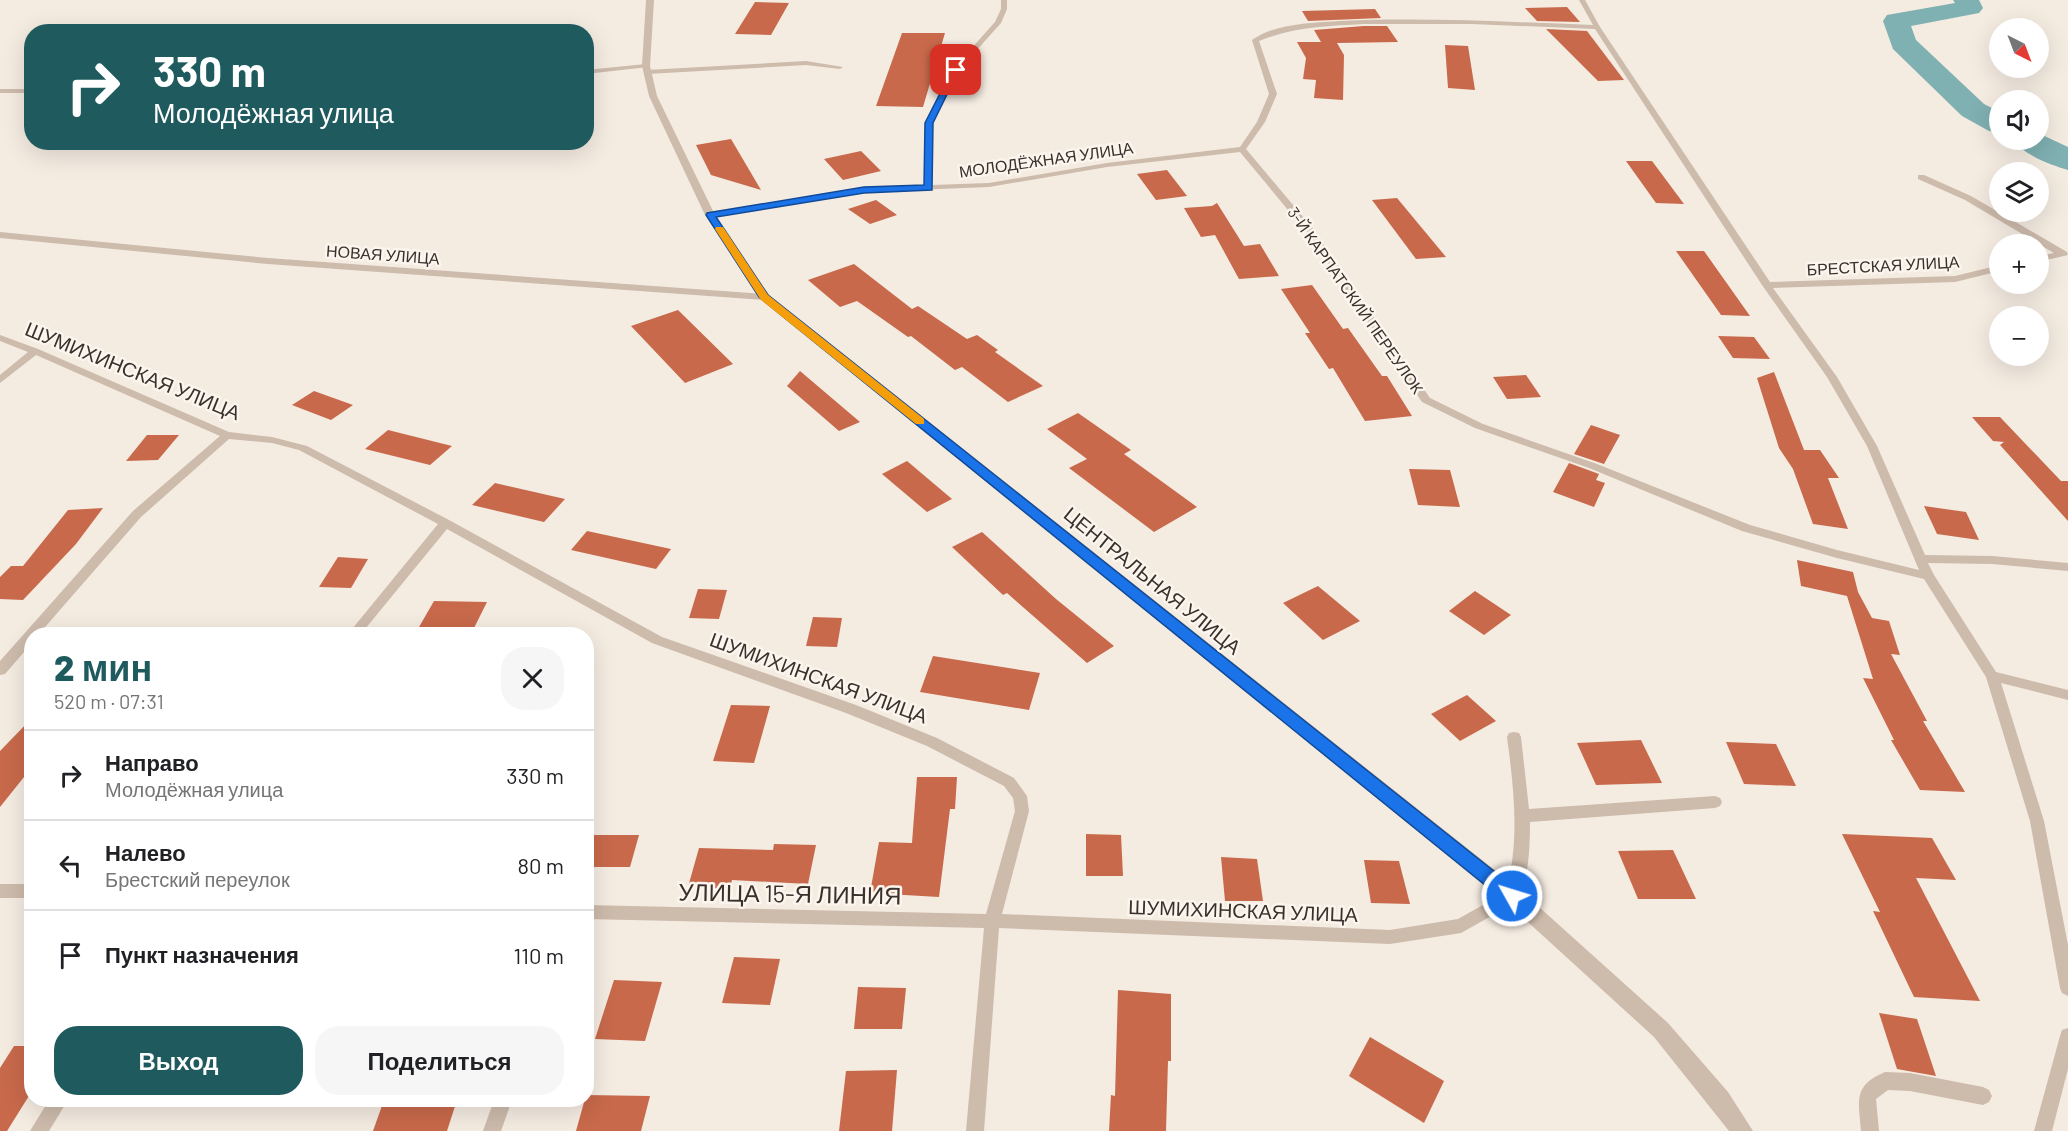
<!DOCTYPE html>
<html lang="ru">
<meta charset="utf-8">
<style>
:root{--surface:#fff;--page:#f6f6f6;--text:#202124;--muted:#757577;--line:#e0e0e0;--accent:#1f5a5e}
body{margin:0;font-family:Barlow,sans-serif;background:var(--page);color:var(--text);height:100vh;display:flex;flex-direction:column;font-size:22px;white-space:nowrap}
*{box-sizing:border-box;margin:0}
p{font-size:20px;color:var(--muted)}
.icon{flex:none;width:33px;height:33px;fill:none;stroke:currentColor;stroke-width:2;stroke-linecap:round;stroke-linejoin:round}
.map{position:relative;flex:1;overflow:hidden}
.drawer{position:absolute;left:24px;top:627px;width:570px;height:480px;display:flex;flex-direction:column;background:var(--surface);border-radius:24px;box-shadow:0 6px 24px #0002}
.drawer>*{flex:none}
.banner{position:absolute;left:24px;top:24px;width:570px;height:126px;border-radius:24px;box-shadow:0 6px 24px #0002;background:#1f5a5e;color:#fff;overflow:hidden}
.needle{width:39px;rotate:138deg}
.controls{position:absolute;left:1989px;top:18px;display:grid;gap:12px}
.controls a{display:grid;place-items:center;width:60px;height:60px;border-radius:50%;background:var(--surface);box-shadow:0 6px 24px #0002;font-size:30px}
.pin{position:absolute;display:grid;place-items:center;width:51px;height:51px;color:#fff;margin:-26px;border-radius:12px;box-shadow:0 3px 9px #0006}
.me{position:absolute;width:66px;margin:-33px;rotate:309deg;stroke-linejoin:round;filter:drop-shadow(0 0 4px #0008)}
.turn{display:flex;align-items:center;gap:21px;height:126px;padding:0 30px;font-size:27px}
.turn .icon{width:78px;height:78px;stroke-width:2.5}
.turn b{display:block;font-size:42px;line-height:51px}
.round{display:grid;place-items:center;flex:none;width:63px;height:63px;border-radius:24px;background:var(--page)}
.head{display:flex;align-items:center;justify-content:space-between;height:102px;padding:0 30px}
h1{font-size:36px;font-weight:800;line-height:45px;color:var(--accent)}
.button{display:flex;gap:12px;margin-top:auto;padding:12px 30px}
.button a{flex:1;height:69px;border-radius:24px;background:var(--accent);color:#fff;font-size:24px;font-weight:800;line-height:69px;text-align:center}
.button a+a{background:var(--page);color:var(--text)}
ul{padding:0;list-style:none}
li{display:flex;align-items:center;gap:18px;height:90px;padding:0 30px;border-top:2px solid var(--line)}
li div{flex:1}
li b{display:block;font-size:22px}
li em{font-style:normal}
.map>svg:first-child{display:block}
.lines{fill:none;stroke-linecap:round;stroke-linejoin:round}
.river{fill:#7fb0b2;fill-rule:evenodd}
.building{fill:#c8694b}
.service{fill:#cdbbac;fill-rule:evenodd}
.tertiary{fill:#cdbbac;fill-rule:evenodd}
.route{fill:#1a73e8;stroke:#114b97;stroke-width:1.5}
.slow{fill:#f59e0b}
.labels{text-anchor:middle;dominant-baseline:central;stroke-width:5;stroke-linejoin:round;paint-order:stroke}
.far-street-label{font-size:16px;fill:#3b302b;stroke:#fbf5ee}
.street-label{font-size:20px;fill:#3b302b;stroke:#fbf5ee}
.near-street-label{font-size:24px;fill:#3b302b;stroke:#fbf5ee}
</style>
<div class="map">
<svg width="2068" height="1131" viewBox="0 0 2068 1131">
<rect width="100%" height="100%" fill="#f4ebe1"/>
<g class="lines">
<!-- river -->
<g class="river">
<path d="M1953,0H1979L1983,8L1979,13L1911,26L1916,40L1984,104L2000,112V133L1989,131L1962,116L1893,49L1883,21L1887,15L1955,3Z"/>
<path d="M2038,133L2068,147V170C2051,165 2024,155 2013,140H2038Z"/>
</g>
</g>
<!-- building -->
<g class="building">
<path d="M755,2L789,3L771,35L735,34Z"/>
<path d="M1567,7L1580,22L1537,21L1525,8Z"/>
<path d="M1375,9L1381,18L1308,21L1302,11Z"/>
<path d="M1364,26H1387L1398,42L1337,43L1344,55L1343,100L1314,98L1316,80L1303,79L1306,58L1297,42H1321L1314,30Z"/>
<path d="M1546,29L1587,31L1624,80L1598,81Z"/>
<path d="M902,33H945L923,107L876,106Z"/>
<path d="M1445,45L1468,46L1475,90L1448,88Z"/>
<path d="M731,139L761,190L711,175L696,145Z"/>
<path d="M861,151L881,171L843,180L824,159Z"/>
<path d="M1626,161H1652L1684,204L1656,203Z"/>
<path d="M1167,170L1187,196L1156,200L1137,174Z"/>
<path d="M1397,198L1446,257L1416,259L1372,200Z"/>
<path d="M876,200L897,215L870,224L848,209Z"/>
<path d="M1217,203L1244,246L1260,244L1279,276L1239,279L1215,235L1201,237L1184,208L1212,206Z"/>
<path d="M1676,251H1704L1750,316L1721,315Z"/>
<path d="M854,264L912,309L918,306L967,339L977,335L998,350L995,352L1043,386L1008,402L962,367L955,370L911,336L908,337L857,301L840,307L808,280Z"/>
<path d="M1312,285L1343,329L1348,328L1382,376H1387L1412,416L1365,421L1333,368L1329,369L1305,333H1310L1281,289Z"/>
<path d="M678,310L733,364L685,383L631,326Z"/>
<path d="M1718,336L1754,337L1770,359L1733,358Z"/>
<path d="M800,371L860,422L839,431L787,386Z"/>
<path d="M1774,372L1804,450H1820L1839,478H1828L1848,529L1813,524L1793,469L1779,448L1757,378Z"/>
<path d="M1526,375L1541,397L1507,399L1493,377Z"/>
<path d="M314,391L353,405L331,420L292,405Z"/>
<path d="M1078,413L1131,450L1124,454L1197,507L1154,532L1069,468L1087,459L1047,429Z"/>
<path d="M1972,417H2000L2061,481H2068V521L2000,445L2004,442L1993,441Z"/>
<path d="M1591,425L1620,435L1604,464L1574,454Z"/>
<path d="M388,430L452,446L430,465L365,449Z"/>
<path d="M147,435H179L158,460L126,461Z"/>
<path d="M907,461L952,499L927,512L882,474Z"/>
<path d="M1569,463L1599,474L1596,480L1605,483L1594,507L1553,492Z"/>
<path d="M1409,469L1450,470L1460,507L1418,505Z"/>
<path d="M495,483L565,499L544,522L472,505Z"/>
<path d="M1924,506L1966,512L1979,540L1937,534Z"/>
<path d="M103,508L76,544L23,600L0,599V577L11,566H23L68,510Z"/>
<path d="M587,531L671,549L656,569L571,550Z"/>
<path d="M982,532L1056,599L1114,646L1087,663L1007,593L1003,595L952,547Z"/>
<path d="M338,557L368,559L351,588L319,587Z"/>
<path d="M1797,560L1853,572L1858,592L1872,618L1889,621L1900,655L1891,654L1927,721H1923L1965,792L1920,790L1891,740H1894L1863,678L1873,679L1847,596L1801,586Z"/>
<path d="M1318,586L1360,621L1323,640L1283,603Z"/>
<path d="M698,589L727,590L719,619L689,618Z"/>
<path d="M1475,591L1511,615L1484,635L1449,611Z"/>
<path d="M434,601L487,602L471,634H415Z"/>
<path d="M813,617L842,618L837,647L806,646Z"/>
<path d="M933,656L1040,673L1029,710L920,692Z"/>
<path d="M1467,695L1496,721L1460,741L1431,714Z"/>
<path d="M731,705L770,706L754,763L713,761Z"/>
<path d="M32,718V767L0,807V751Z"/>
<path d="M1641,740L1662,783L1596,785L1577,743Z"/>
<path d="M1726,742L1776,744L1796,786L1744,784Z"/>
<path d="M917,777H957L955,809H950L939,897L870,893L879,842L912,843Z"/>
<path d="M1086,834L1121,835L1123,876H1086Z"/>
<path d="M1842,834L1932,838L1956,880L1916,878L1980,1001L1914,997L1873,911L1880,912Z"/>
<path d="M586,835H639L630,867H586Z"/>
<path d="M774,844L816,845L808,884L732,880L730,889L688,887L699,848L773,850Z"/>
<path d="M1673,850L1696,899H1638L1618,851Z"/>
<path d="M1221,857L1257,859L1263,901H1225Z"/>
<path d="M1364,860L1399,861L1410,904L1371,903Z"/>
<path d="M734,957L780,959L770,1005L722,1003Z"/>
<path d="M614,980L662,982L645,1041L595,1039Z"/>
<path d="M858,987L906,988L902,1029H854Z"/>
<path d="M1118,990L1171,994V1061H1168L1166,1131H1109L1111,1095L1115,1096Z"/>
<path d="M1879,1013L1917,1019L1936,1076L1897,1069Z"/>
<path d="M1370,1037L1444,1081L1424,1123L1349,1076Z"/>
<path d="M14,1046H32V1091L7,1131H0V1068Z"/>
<path d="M897,1070L892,1131H839L846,1071Z"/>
<path d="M586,1095L650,1096L641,1131H576Z"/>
<path d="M384,1100H457L447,1131H373Z"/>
</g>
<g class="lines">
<!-- service -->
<g class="service">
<path d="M1001,0H1007V9L1001,23L958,71L933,123L932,185L989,183L1107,163L1240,147L1257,122L1269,94L1252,40C1276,23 1312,23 1340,21C1424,17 1509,22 1593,25L1579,0H1585L1600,27L1770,282L1955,276L2000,265V271L1955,282L1773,288L1837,377L1877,446L1925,555L1992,556L2068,563V571L1992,564L1928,563L1934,575L1996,672L2068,690V700L2001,683L2044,821L2068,945V996L2062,993L2060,988L2030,821L1986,677L1924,579L1837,558L1742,531L1589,468L1475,428L1422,402L1308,234L1240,152L1107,167L989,187L864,192L707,217L706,215L710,212L864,188L924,185L925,123L953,69L995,22L1001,9ZM1364,24H1472L1595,29L1762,285L1827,377L1867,446L1919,570L1837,550L1750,525L1597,464L1483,424L1430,398L1314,230L1246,149L1265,122L1277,94L1259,41C1293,27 1328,26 1364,24Z"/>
<path d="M806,61L843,67L840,69L806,65L647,74L644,72L647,70Z"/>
<path d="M646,64L649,66L648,67L586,74V70Z"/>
<rect x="0" y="89" width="32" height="4"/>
<path d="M1918,175H1924L1971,196L2067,252L2068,255L2038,262V256L2054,253L1965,200L1918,179Z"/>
<path d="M0,232L268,258L765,294L770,297L765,300L268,264L0,238Z"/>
<path d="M0,335L38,349L229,432L272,437L307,446L449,520L662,637L856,705L937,738L1014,778L1027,796L1029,811L1002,914L1390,930L1458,919L1506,892C1520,840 1514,790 1507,737L1509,733L1514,732L1519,733L1521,737L1529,809L1715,796L1720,798L1722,802L1720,806L1715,808L1530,822C1530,847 1529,877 1518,901L1461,933L1390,944L999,928L984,1131H966L984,928L586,919V905L986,914L1015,811L1013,798L1004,786L927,746L846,713L652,643L447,529L361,634H348L438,524L299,450L272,443L229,439L141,517L39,634H32V643L5,674L0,675V661L133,511L220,436L36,355L0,383V375L28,352L0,341Z"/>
<rect x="0" y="884" width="32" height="14"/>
<path d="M2068,1028V1069L2052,1131H2034L2060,1036L2062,1030Z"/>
<path d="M1885,1072L1910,1073L1983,1087L1989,1090L1992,1096L1989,1102L1983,1105L1910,1091L1888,1090L1876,1099L1879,1131H1861C1859,1101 1852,1086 1885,1072Z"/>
<path d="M49,1100H68L49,1131H30Z"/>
<path d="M494,1100H512L501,1131H483Z"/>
</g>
<!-- tertiary -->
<path class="tertiary" d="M646,0H654L650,66L657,96L715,215L769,295L1520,890L1668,1023L1728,1092L1753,1131H1729L1654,1037L1506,902L761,299L705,215L649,96L642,66Z"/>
</g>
<!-- route -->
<path class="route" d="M956,68L959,70L933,123L932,190L864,193L716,217L768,295L1519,891L1521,896L1519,902L1512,904L1506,902L759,297L706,215L707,213L864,187L924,185L925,123L952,70Z"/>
<!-- slow -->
<path class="slow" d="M716,227H723L768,295L924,419V424H916L761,300L715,229Z"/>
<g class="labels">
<!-- far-street labels -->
<g class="far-street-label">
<text transform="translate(1046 159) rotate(-8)">МОЛОДЁЖНАЯ УЛИЦА</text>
<text transform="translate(383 254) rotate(4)">НОВАЯ УЛИЦА</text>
<text transform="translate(1883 265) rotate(-3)">БРЕСТСКАЯ УЛИЦА</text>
<text transform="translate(1356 300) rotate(55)">3-Й КАРПАТСКИЙ ПЕРЕУЛОК</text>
</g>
<!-- street labels -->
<g class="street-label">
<text transform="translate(133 370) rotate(22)">ШУМИХИНСКАЯ УЛИЦА</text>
<text transform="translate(1153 580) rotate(39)">ЦЕНТРАЛЬНАЯ УЛИЦА</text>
<text transform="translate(819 677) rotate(20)">ШУМИХИНСКАЯ УЛИЦА</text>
<text transform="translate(1243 910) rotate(2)">ШУМИХИНСКАЯ УЛИЦА</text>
</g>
<!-- near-street labels -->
<g class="near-street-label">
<text transform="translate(790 893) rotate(1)">УЛИЦА 15-Я ЛИНИЯ</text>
</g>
</g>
</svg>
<div class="controls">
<a><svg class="needle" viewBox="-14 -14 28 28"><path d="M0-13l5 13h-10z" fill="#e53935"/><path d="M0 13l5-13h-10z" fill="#757577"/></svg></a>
<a><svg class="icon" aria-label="sound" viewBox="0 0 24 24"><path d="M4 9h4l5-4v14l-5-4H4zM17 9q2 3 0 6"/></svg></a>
<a><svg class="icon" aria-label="layers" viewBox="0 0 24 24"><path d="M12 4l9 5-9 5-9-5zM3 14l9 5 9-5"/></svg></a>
<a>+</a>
<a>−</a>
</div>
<div class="pin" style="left:956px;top:70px;background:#d93025"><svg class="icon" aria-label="arrive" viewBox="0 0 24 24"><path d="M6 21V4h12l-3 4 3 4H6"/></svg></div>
<svg class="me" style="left:1512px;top:896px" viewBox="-20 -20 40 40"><circle r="17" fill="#1a73e8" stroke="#fff" stroke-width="3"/><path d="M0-11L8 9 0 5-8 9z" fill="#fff"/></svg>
<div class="banner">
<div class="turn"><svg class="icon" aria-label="right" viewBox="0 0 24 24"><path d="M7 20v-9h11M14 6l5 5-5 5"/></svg><div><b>330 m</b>Молодёжная улица</div></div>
</div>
<section class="drawer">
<div class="head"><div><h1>2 мин</h1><p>520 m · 07:31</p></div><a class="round"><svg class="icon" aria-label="close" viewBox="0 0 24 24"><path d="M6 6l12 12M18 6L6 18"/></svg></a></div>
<ul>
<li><svg class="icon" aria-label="right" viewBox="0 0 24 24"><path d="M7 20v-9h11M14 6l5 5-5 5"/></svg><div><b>Направо</b><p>Молодёжная улица</p></div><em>330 m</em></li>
<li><svg class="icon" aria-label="left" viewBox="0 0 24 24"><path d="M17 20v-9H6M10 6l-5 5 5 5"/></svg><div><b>Налево</b><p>Брестский переулок</p></div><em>80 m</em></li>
<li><svg class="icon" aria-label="arrive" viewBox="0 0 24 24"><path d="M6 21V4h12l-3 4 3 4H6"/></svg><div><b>Пункт назначения</b></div><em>110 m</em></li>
</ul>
<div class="button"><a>Выход</a><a>Поделиться</a></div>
</section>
</div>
